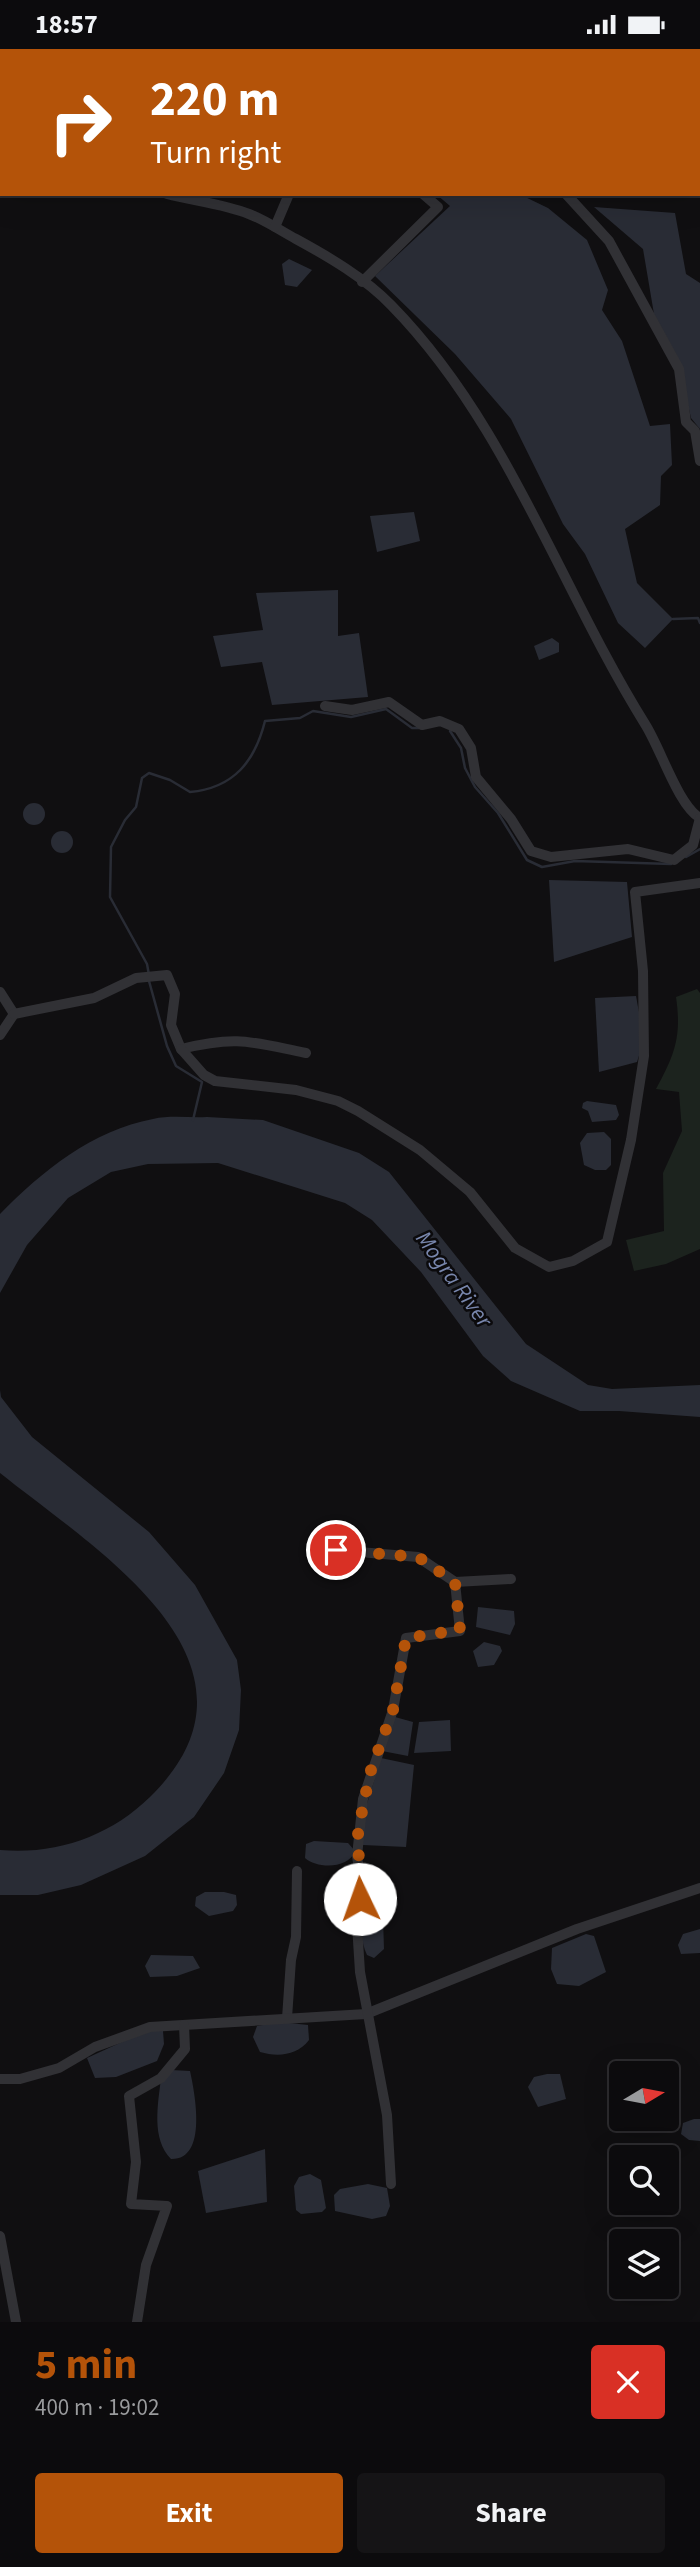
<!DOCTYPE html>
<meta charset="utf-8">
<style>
:root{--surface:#0c0b0d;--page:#151416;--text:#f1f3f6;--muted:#9a9b9d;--line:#2c2b2e;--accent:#b45309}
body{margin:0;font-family:"Source Sans 3",sans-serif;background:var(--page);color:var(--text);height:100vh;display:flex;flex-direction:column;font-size:26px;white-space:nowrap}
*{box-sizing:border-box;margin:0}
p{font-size:23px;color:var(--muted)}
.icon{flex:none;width:38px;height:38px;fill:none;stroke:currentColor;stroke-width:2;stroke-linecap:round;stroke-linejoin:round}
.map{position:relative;height:2273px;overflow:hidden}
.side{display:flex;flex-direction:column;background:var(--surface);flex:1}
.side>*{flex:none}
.top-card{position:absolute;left:0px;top:0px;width:700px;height:147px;box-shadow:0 7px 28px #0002,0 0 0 2px var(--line);background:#b45309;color:#fff;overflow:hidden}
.needle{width:46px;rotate:80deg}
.tools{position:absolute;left:609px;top:2012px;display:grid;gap:14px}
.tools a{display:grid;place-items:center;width:70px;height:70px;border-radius:7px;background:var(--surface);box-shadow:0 7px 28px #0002,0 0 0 2px var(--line);font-size:35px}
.pin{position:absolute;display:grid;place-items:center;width:60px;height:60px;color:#fff;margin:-30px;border:4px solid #fff;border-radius:50%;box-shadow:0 2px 7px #0007}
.me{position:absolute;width:77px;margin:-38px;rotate:357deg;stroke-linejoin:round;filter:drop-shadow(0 0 5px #0008)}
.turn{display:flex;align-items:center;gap:24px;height:147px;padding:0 35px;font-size:32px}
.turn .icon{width:91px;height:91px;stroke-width:2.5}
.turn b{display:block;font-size:49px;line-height:60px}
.round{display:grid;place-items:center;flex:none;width:74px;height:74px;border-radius:7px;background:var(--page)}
.overview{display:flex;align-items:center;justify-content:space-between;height:119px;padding:0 35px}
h1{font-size:42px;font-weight:700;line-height:52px;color:var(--accent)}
.primary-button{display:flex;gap:14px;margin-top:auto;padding:14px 35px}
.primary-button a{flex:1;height:80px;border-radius:7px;background:var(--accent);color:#fff;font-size:28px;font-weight:700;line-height:80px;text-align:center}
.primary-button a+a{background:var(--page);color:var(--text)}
.status{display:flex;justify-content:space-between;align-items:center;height:49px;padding:0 35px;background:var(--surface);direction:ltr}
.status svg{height:19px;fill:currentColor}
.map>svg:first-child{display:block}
.green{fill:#1c231e}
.water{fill:#292c35}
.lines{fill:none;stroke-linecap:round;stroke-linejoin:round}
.stream{stroke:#292c35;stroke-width:2.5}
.minor{stroke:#313135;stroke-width:10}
.route{stroke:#b45309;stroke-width:12;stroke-dasharray:0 21.6}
.labels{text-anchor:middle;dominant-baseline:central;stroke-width:5;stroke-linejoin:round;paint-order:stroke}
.water-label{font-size:23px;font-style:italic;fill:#7886ac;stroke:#0b0a0c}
</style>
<div class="status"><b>18:57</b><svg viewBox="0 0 49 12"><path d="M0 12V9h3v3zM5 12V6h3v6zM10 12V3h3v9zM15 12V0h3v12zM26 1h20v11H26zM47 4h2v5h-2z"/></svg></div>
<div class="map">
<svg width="700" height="2273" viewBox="0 0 700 2273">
<rect width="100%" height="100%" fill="#100f11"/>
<!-- green -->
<path class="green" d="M697,940L700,944V1200L666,1215L634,1222L626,1191L664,1182L663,1124L682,1082L679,1043L656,1040C674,1006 682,989 676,948Z"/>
<!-- water -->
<g class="water">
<path d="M436,145H519L548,159L587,191L608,241L602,261L622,292L650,377L670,375L672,416L661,427L660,456L625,480L637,534L673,570L645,599L618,574L585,505L563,475L511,370L455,305L375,227L450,157Z"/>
<path d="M594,158L675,164L686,225L700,234V380L691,369L677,307L654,265L643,200Z"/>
<path d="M289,210L312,221L297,238L285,236L282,215Z"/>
<path d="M414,463L420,492L377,503L370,467Z"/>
<path d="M338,541V587L359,584L368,648L272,656L262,613L221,618L213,587L263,581L256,544Z"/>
<path d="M552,589L559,594V603L539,611L534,597Z"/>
<circle cx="34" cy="765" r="11"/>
<circle cx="62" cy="793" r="11"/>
<path d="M549,831L627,833L632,888L554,913Z"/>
<path d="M636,947L644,991L637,1013L599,1023L595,949Z"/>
<path d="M587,1052L616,1056L619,1066L616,1071L592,1073L588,1062L582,1059L583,1054Z"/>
<path d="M207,1068L263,1071L359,1104L389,1123L526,1295L588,1336L612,1340L700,1336V1368L619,1362H580L511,1332L483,1307L421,1223L372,1171L345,1154L218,1114L148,1115L111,1123L68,1149L27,1196L0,1244V1165C42,1122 93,1081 153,1070C170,1066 190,1069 207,1068Z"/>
<path d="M604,1083L611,1090V1116L606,1121H595L584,1116L580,1094L587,1084Z"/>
<path d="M0,1341L1,1348L32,1388L149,1483L195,1536L237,1611L241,1641L239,1681L224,1724L194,1768L145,1807L81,1836L38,1846H0V1801C57,1806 110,1787 150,1748C285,1615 96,1501 0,1424Z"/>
<path d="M478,1558L514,1562L515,1575L510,1586L476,1578Z"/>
<path d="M484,1593L500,1597L502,1602L494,1616L478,1618L473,1602Z"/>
<path d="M395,1668L413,1673L408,1707L382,1702Z"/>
<path d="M450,1671L451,1702L414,1704L419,1673Z"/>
<path d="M381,1709L414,1716L406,1798L363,1796V1768Z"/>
<path d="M314,1792L348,1794L355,1802C349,1820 317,1820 305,1809L306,1795Z"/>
<path d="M205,1843H224L236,1846L237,1856L233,1862L209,1867L195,1857L196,1848Z"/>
<path d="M368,1863L383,1869L384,1900L374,1909L367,1906C360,1891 361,1878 368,1863Z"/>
<path d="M700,1880V1904L681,1905L678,1896L683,1885Z"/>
<path d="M586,1885L594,1887L606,1923L579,1937L557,1935L551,1920L552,1899Z"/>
<path d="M151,1906L193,1907L200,1919L177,1927L150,1928L145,1917Z"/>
<path d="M280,1973L308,1976L309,1991C297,2007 277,2008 260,2003L253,1988L257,1977Z"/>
<path d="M148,1981L163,1982L164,1995L157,2012L116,2028L95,2029L87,2009Z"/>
<path d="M171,2021L190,2022C195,2045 208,2111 171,2110C151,2090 158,2055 161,2029Z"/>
<path d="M547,2025H560L566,2050L538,2058L528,2038L534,2028Z"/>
<path d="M694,2070H700V2092L689,2091L681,2085L683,2074Z"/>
<path d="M265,2100L267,2153L206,2164L198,2122Z"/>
<path d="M310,2125L321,2131L326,2159L322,2163L301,2165L296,2161L294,2137L299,2128Z"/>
<path d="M368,2135L387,2139L390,2157L386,2167L372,2170L335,2162L334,2146L340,2140Z"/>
</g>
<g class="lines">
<!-- stream -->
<g class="stream">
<path d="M673,570L698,569L700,574"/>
<path d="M450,682L461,699L465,719L475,738L498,764L527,811L542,818L575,812L671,815"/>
<path d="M686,808L700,800"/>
<path d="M149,926L147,915L110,848L111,798L125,771L136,758L142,729L149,724L170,731L190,743C234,739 255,712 265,672L300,669L313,662L351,668L386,660L412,679H421"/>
<path d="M149,932L167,997L176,1017L202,1033L193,1071"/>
</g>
<!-- minor -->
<g class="minor">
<path d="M78,2V0"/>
<path d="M572,2L573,0"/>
<path d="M0,69H2"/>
<path d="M698,103H700"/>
<path d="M167,145C194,152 224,155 249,165C265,171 281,182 296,190C329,208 365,229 391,256C507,374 559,537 645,675C661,700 678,756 700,769"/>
<path d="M566,145L609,192L679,320L686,373L695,382L700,412"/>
<path d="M275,178L289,145"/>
<path d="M362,233L438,158L423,145"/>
<path d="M325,657L352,661L389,653L422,676L440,672L459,680L471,699L476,728L511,770L531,802L551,808L628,800L674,811L693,796L700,769"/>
<path d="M0,943L14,965L0,986"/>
<path d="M14,965L94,949L136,929L167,926L175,945L171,976L181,1000C238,986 251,993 306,1004"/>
<path d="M181,1000L204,1026L215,1032L296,1041L338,1052L358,1062L420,1101L470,1143L515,1199L549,1218L573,1212L607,1193L631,1091L644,1007L643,922L635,843L700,834"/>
<path d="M336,1501L418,1508L455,1533"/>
<path d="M287,1969L291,1911L296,1888L297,1822"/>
<path d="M0,2030H20L59,2019L95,1998L150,1978L366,1965L577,1880L700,1839"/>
<path d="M391,2135L387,2066L360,1923L357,1876L361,1834L357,1807L363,1750L393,1661L406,1589L460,1582L455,1533L511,1530"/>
<path d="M0,2187L16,2273"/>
<path d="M137,2273L146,2216L167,2157L131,2155L136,2113L129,2047L161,2029L185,2000L184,1976"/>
</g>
</g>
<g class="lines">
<!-- route -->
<path class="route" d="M336,1501L418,1508L455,1533L460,1581L406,1589L393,1661L370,1724L358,1782L360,1850"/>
</g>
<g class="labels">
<!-- water labels -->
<g class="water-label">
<text transform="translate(454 1230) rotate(54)">Mogra River</text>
</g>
</g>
</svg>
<div class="tools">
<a><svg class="needle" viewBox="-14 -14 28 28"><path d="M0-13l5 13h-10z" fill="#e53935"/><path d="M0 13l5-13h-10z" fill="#9a9b9d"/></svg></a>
<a><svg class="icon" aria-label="search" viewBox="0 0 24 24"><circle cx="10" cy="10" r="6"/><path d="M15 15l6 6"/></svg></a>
<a><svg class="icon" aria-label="layers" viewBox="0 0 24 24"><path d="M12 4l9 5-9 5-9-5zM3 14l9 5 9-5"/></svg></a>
</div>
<div class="pin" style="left:336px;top:1501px;background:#d93025"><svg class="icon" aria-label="arrive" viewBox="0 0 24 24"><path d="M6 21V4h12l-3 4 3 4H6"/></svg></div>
<svg class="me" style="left:360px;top:1850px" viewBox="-20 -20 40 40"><circle r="19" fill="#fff"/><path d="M0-13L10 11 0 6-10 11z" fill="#b45309"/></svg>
<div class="top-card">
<div class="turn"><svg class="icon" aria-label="right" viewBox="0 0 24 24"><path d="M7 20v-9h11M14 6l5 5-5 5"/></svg><div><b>220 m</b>Turn right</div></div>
</div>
</div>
<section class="side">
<div class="overview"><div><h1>5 min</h1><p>400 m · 19:02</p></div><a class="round" style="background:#d93025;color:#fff"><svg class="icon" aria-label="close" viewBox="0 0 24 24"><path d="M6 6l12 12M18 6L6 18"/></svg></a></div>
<div class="primary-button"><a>Exit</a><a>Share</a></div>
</section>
